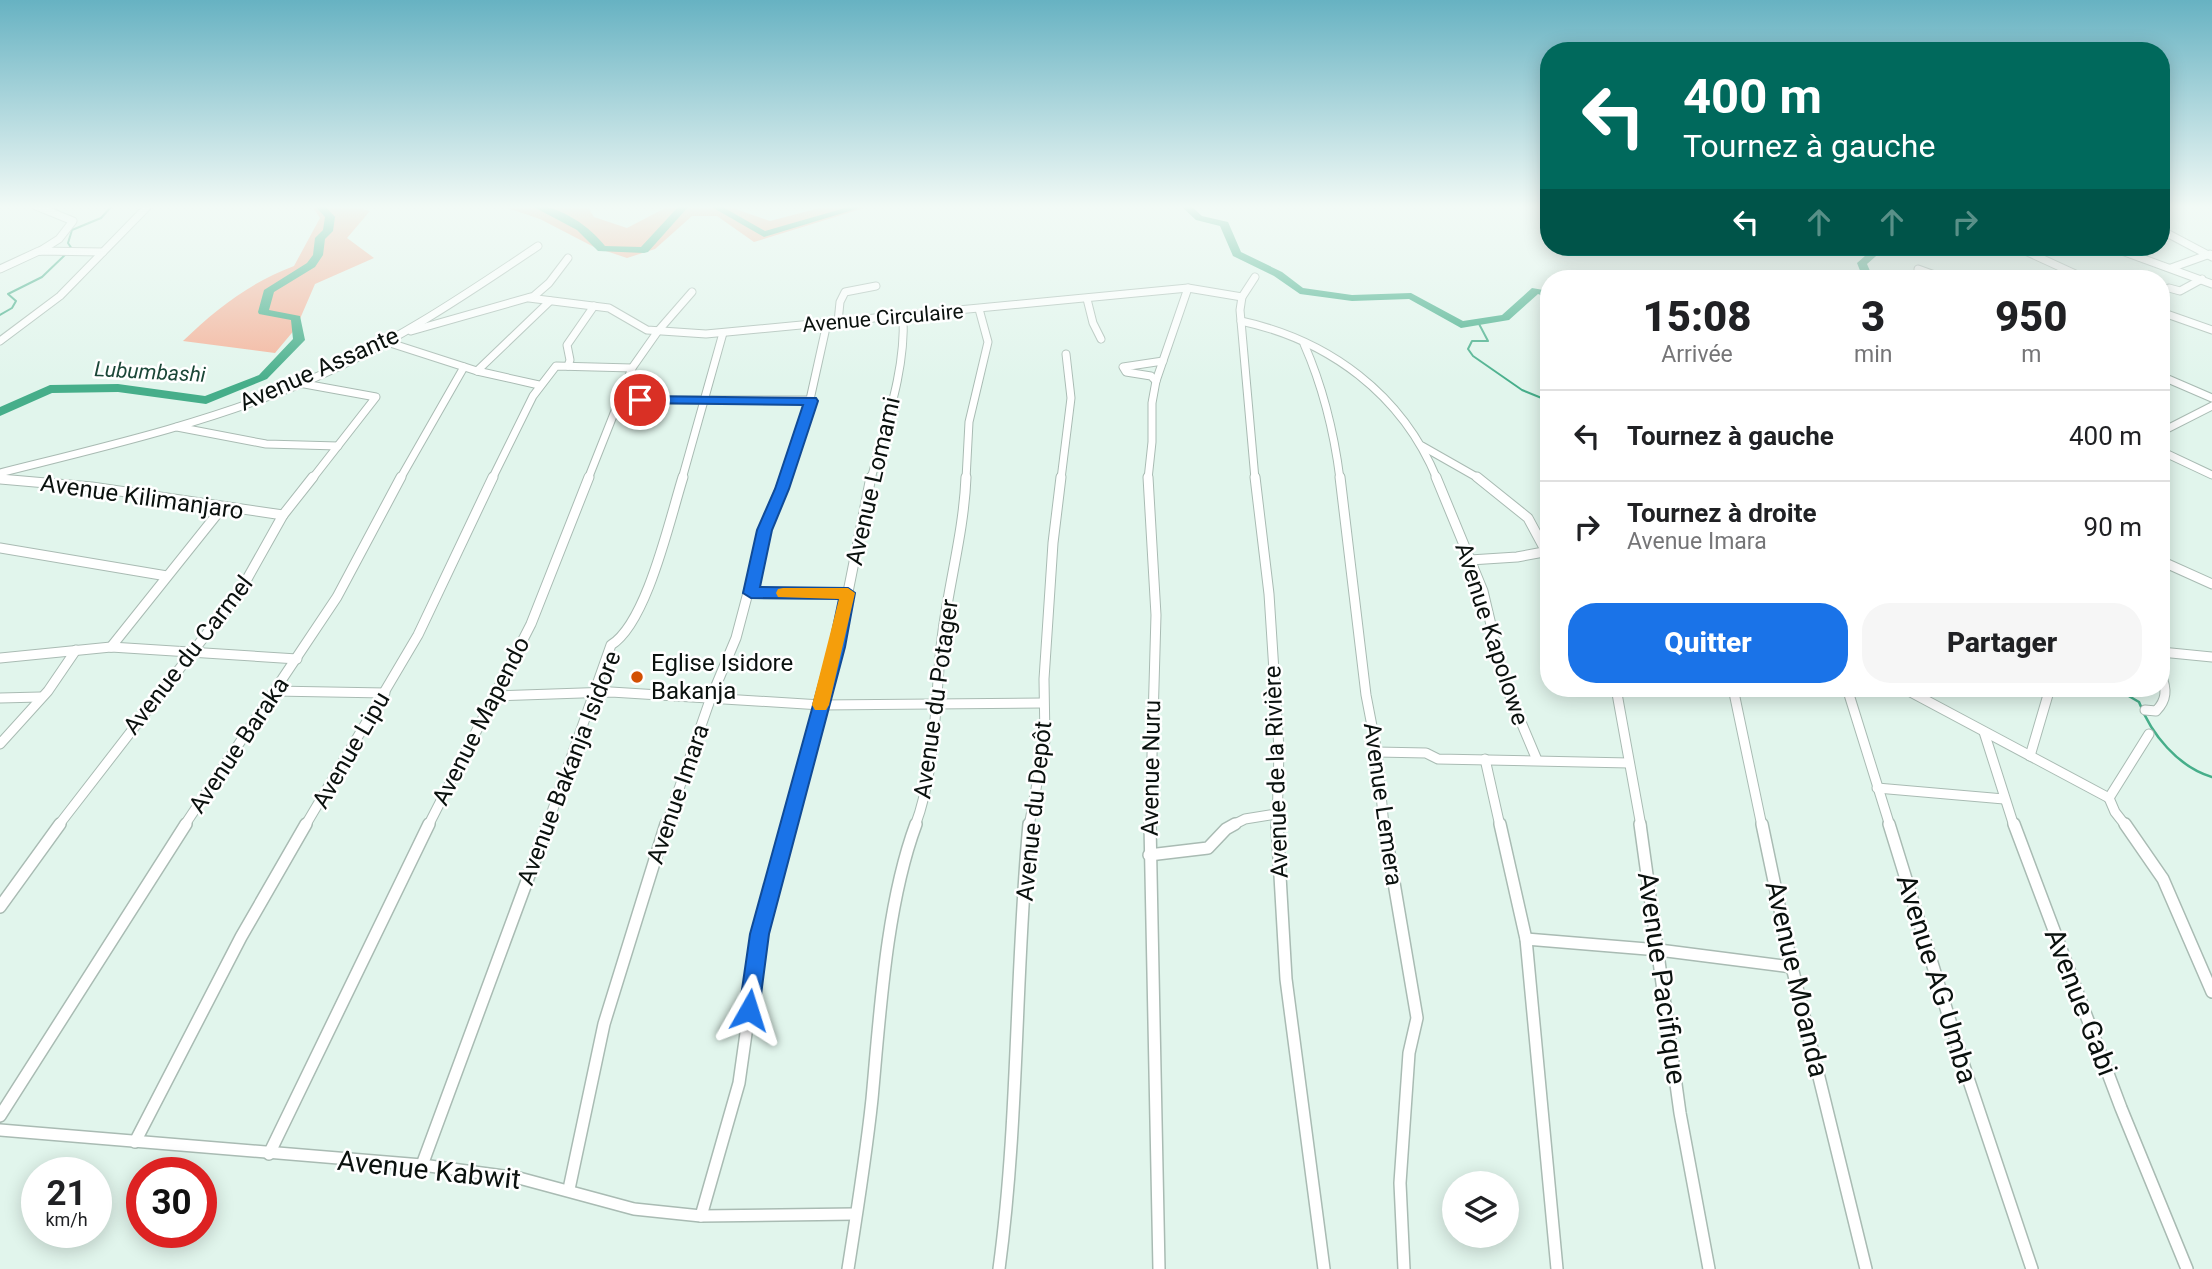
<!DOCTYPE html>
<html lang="fr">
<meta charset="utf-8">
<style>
:root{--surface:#fff;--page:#f6f6f6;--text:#202124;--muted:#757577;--line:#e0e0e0;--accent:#1a73e8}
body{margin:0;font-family:Roboto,sans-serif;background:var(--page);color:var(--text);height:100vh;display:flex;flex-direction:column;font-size:26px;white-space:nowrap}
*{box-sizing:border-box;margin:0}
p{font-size:23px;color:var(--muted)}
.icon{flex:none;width:38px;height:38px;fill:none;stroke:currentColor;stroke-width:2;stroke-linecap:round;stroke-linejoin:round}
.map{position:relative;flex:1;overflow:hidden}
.details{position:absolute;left:1540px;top:270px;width:630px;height:427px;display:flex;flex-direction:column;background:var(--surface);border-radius:28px;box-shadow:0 4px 18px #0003}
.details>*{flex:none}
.banner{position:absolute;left:1540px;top:42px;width:630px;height:214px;border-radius:28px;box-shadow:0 4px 18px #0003;background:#00695c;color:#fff;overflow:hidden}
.tools{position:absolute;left:1442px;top:1171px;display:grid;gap:14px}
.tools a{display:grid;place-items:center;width:77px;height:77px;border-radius:50%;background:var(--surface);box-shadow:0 4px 18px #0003;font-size:35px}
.speed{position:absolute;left:21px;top:1157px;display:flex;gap:14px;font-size:35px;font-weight:700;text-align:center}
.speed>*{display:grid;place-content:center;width:91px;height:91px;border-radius:50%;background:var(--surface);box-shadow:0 4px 18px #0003;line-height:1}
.speed small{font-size:18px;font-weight:400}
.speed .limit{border:10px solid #d22;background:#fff;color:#111}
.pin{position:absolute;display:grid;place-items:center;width:60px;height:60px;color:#fff;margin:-30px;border:4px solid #fff;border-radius:50%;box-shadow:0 2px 7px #0007}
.me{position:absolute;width:77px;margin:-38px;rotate:6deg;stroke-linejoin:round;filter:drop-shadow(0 0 5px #0008)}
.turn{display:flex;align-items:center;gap:24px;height:147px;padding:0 28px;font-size:32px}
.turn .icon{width:91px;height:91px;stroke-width:2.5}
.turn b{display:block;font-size:49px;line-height:60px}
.lanes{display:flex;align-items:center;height:66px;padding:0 28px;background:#0003;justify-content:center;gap:35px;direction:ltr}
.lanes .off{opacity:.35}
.eta{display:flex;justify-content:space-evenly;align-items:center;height:119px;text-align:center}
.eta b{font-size:42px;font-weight:800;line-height:49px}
.primary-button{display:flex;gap:14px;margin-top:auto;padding:14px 28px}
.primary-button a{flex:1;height:80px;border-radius:28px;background:var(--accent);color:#fff;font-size:28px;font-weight:800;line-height:80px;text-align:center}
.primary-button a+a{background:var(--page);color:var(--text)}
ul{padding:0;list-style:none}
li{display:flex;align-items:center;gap:21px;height:91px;padding:0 28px;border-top:2px solid var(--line)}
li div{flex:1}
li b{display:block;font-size:26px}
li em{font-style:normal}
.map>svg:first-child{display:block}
.green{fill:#f4b49c}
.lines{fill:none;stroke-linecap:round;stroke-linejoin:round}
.stream-far1{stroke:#46ae8a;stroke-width:2}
.stream{stroke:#46ae8a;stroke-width:2.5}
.river{fill:#46ae8a;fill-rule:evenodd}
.street-far2-casing{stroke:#a9bbb3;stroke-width:9}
.street-far1-casing{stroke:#a9bbb3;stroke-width:11}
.street-casing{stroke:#a9bbb3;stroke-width:14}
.street-far2{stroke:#fff;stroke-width:7}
.street-far1{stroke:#fff;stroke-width:9}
.street{stroke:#fff;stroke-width:11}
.route{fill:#1a73e8;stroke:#114b97;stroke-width:2}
.slow{fill:#f59e0b}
.poi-dot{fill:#d35002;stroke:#fff;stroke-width:2.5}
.labels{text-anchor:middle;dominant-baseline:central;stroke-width:5;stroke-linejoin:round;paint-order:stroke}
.far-street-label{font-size:21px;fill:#0a110e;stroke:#fff}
.far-water-label{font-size:21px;font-style:italic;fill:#1b4738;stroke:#fff}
.street-label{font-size:24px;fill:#0a110e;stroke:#fff}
.poi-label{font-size:24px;fill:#0a110e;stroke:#fff;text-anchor:start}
.near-street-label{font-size:28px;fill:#0a110e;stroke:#fff}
</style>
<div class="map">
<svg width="2212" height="1269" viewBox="0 0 2212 1269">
<rect width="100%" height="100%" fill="#e1f5ec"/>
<!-- green -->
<g class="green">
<path d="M312,206H351L370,211L347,238L374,258L315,284L296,328L275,353L183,341C216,309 251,282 294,266L320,218Z"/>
<path d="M501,206H587L594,217L627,228L669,206H727L770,221L827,206H864V208L754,242L717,216H692L655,249L627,258L594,247L540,219Z"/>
</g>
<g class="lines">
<!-- stream-far1 -->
<g class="stream-far1">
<path d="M72,249L68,243L72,230L101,218L112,206"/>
<path d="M0,315L12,308L16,301L8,294L42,277L67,253"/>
<path d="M1478,322L1488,341H1472L1468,349L1473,356L1522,390L1549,401"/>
</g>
<!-- stream -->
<path class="stream" d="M2115,688L2139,702C2151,734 2178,767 2212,777"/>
<!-- river -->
<g class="river">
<path d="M315,206H325L335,217L333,231L325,239L323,255L315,267L274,292L269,310L300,316L305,340L267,379L206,404L118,392L52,393L0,416V407L50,385L118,384L205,396L259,375L293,339L291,320L259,314L258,312L264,290L307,263L313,255L315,238L323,230L325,217Z"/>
<path d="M532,206C558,204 589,226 605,246L641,247L679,206H689L648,252L644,253L598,251L577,230Z"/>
<path d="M710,206H721L765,231L852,206H866L764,237Z"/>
<path d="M1181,206H1191L1202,216L1228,222L1241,252L1282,272L1303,288L1352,295L1411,293L1463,321L1502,315L1532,288L1549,291V298L1538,294L1509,320L1461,328L1409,299L1352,301L1300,294L1274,276L1233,256L1220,226L1196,220Z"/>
<path d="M1872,247H1882L1883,250L1867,264L1873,278H1863L1857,263L1873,249Z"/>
</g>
<defs>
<g id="street-far2">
<path d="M36,206L73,221L59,239L40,251"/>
<path d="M2161,230L2212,257"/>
<path d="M2111,247L2212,284"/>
<path d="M2021,249L2084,278"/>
<path d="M2171,268L2210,254"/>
<path d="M0,269L39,251L103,252"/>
<path d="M1918,269L1943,278"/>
<path d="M2161,291L2169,288L2180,291L2202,279"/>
<path d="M529,298L609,308L647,330L706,334L1188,288L1242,297"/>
<path d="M1087,299L1093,323L1101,339"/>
<path d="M2161,312L2212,330"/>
<path d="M1241,321C1329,340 1402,394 1437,479"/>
<path d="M838,322L840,302L845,292L876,286"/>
<path d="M411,331L534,296L549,283L568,258"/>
<path d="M0,341L60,296L148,206"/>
<path d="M387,342L477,371L539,385"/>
<path d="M1304,344C1323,387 1334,432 1340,479"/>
<path d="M568,366L570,360L567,345L594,306"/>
<path d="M477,371L550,301"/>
<path d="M2161,376L2212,398"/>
<path d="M1156,381L1151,376L1126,372L1123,367L1163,361"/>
<path d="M299,383L376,397L312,479"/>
<path d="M619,400H811"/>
<path d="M177,427L266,444L338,446"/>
<path d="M2161,432L2212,406"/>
<path d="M1422,446L1480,479"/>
<path d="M2161,451L2212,475"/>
<path d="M0,473C99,448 200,425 295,386C382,351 461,298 538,246"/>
<path d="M400,479L464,367"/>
<path d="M492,479L533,396L556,366L632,368"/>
<path d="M588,479L632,368L658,331L692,292"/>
<path d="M682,479L723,333"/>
<path d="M784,479L807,413L827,323"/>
<path d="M871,479C885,426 906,371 903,316"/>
<path d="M966,479L969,422L988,342L979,309"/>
<path d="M1061,479L1071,398L1066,354"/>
<path d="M1148,479L1152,442V403L1156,381L1188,288"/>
<path d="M1255,479L1240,310L1242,297L1255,277"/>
</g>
<g id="street-far1">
<path d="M1148,477L1156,615L1150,826"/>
<path d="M1255,477L1269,594L1279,749L1277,826"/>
<path d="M1340,477L1366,695L1377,752L1384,826"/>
<path d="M1436,477L1483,591L1505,684L1537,760"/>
<path d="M1477,477L1528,518L1549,557"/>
<path d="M0,479L92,487L283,515"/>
<path d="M0,548L167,576"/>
<path d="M1470,560L1517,557L1549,551"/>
<path d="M2161,561L2212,584"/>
<path d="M751,593H848"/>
<path d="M111,647L222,508"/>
<path d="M2161,652L2212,657"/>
<path d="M0,658L111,647L297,659"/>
<path d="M1616,688L1641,826"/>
<path d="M1733,688L1762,826"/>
<path d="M1847,688L1890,826"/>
<path d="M1903,688L2109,798"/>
<path d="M274,691L385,693"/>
<path d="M494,696L611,692L821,705L1043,703"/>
<path d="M0,698L40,697"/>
<path d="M2145,710L2156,711C2167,700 2167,689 2161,675"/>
<path d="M1984,732L2014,826"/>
<path d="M0,744L48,691L76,650"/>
<path d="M1377,752L1426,753L1438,759L1629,763"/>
<path d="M2030,756L2050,688"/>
<path d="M1485,759L1500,826"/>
<path d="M1877,788L2004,799"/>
<path d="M2109,798L2115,812L2126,826"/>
<path d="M2109,798L2149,734"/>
<path d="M58,826L242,588L283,515L313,477"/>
<path d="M184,826L337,597L401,477"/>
<path d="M305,826L418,635L493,477"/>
<path d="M428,826L531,624L589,477"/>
<path d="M547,826L611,645C647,623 670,518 683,477"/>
<path d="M666,826L710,700L736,638L767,521L785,477"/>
<path d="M789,826L837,647L871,477"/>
<path d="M915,826C938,765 934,695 943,631C950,579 964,529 966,477"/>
<path d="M1029,826L1045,741L1044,679L1053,543L1061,477"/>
<path d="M1231,826L1245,819L1276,814"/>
</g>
<g id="street">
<path d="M1150,824L1159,1269"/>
<path d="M1277,824L1286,979L1324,1269"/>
<path d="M1384,824L1417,1018L1409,1053L1400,1183L1404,1269"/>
<path d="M1500,824L1526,939L1557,1269"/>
<path d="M1640,824L1680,1113L1709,1269"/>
<path d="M1762,824L1792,967L1866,1269"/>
<path d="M1889,824L1963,1063L2032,1269"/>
<path d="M2014,824L2121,1108L2187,1269"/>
<path d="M2125,824L2163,879L2212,992"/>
<path d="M1149,855L1208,848L1226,829L1235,824"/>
<path d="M0,907L60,824"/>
<path d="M1526,939L1659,950L1792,967"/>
<path d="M0,1116L186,824"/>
<path d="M0,1130L422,1165L519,1178L634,1209L701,1216L855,1214"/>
<path d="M135,1142L241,937L306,824"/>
<path d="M269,1154L429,824"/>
<path d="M422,1165L548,824"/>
<path d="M569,1189L604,1024L666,824"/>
<path d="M701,1216L739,1083L760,934L789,824"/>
<path d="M848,1269C857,1212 866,1156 872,1099C880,1013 886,905 916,824"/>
<path d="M999,1269C1019,1121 1015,972 1029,824"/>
</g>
</defs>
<!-- street-far2 casing -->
<use href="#street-far2" class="street-far2-casing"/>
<!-- street-far1 casing -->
<use href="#street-far1" class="street-far1-casing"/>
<!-- street casing -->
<use href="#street" class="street-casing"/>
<!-- street-far2 -->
<use href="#street-far2" class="street-far2"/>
<!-- street-far1 -->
<use href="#street-far1" class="street-far1"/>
<!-- street -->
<use href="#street" class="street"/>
</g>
<!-- sky -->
<linearGradient id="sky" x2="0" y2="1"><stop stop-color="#67b2c2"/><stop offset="0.54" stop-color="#f2faf6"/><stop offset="1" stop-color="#f2faf6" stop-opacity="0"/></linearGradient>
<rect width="2212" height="383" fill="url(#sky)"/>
<!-- route -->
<path class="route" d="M640,396L816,398L818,401L789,489L772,530L760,587L848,588L855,593L845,647L769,934L759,1010L756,1017L749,1020L742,1017L739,1010L750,934L829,647L839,599L751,598L743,593L757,530L775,489L803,405L636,403L634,400Z"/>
<!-- slow -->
<path class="slow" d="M783,588H848L855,593L829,705L826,710H815L812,705L839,599L778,597L776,593L778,589Z"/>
<!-- markers -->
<circle class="poi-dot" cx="637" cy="677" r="7"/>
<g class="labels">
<!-- far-street labels -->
<g class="far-street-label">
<text transform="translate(883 318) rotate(-5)">Avenue Circulaire</text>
</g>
<!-- far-water labels -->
<g class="far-water-label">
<text transform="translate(150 372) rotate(3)">Lubumbashi</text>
</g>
<!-- street labels -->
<g class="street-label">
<text transform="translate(319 369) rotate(-24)">Avenue Assante</text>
<text transform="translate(873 481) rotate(-77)">Avenue Lomami</text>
<text transform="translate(142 497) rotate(8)">Avenue Kilimanjaro</text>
<text transform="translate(1492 634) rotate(72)">Avenue Kapolowe</text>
<text transform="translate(188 655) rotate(-52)">Avenue du Carmel</text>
<text transform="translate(936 699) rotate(-82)">Avenue du Potager</text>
<text transform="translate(481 721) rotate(-63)">Avenue Mapendo</text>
<text transform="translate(239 745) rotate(-56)">Avenue Baraka</text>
<text transform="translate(351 750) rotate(-60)">Avenue Lipu</text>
<text transform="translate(569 768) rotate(-69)">Avenue Bakanja Isidore</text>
<text transform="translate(1151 768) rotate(-89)">Avenue Nuru</text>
<text transform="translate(1276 772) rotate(-92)">Avenue de la Rivière</text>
<text transform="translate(678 794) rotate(-71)">Avenue Imara</text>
<text transform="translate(1383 804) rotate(82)">Avenue Lemera</text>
<text transform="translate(1034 811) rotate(-84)">Avenue du Depôt</text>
</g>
<!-- poi labels -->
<g class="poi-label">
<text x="651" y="663">Eglise Isidore<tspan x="651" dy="28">Bakanja</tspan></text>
</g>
<!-- near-street labels -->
<g class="near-street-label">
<text transform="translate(1662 978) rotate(82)">Avenue Pacifique</text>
<text transform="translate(1797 979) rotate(77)">Avenue Moanda</text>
<text transform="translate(1937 979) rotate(73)">Avenue AG Umba</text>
<text transform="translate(2081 1002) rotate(69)">Avenue Gabi</text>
<text transform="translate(429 1170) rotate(6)">Avenue Kabwit</text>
</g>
</g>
</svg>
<div class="tools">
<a><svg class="icon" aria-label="layers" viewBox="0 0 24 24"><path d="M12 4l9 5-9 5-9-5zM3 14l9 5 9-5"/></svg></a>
</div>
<div class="speed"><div>21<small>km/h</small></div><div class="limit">30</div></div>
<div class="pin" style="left:640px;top:400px;background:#d93025"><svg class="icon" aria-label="arrive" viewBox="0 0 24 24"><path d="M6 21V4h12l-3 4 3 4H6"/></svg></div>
<svg class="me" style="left:749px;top:1010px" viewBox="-20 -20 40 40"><path d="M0-17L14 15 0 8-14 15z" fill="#1a73e8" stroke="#fff" stroke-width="4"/></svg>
<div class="banner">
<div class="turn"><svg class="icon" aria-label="left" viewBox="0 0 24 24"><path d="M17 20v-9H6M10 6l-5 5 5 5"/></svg><div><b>400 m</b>Tournez à gauche</div></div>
<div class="lanes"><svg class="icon" aria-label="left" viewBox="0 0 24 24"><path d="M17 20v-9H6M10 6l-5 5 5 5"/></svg><svg class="icon off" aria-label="ahead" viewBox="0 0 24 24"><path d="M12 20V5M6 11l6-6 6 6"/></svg><svg class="icon off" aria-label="ahead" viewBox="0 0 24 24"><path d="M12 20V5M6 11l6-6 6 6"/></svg><svg class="icon off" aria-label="right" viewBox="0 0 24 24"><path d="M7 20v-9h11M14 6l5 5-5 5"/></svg></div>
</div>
<section class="details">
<div class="eta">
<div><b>15:08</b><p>Arrivée</p></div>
<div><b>3</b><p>min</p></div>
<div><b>950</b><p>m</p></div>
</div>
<ul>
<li><svg class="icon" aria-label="left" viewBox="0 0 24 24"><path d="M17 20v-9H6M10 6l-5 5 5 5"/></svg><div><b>Tournez à gauche</b></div><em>400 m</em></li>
<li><svg class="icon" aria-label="right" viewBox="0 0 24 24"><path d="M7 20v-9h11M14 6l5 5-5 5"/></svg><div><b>Tournez à droite</b><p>Avenue Imara</p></div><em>90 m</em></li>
</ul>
<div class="primary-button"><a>Quitter</a><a>Partager</a></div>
</section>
</div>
